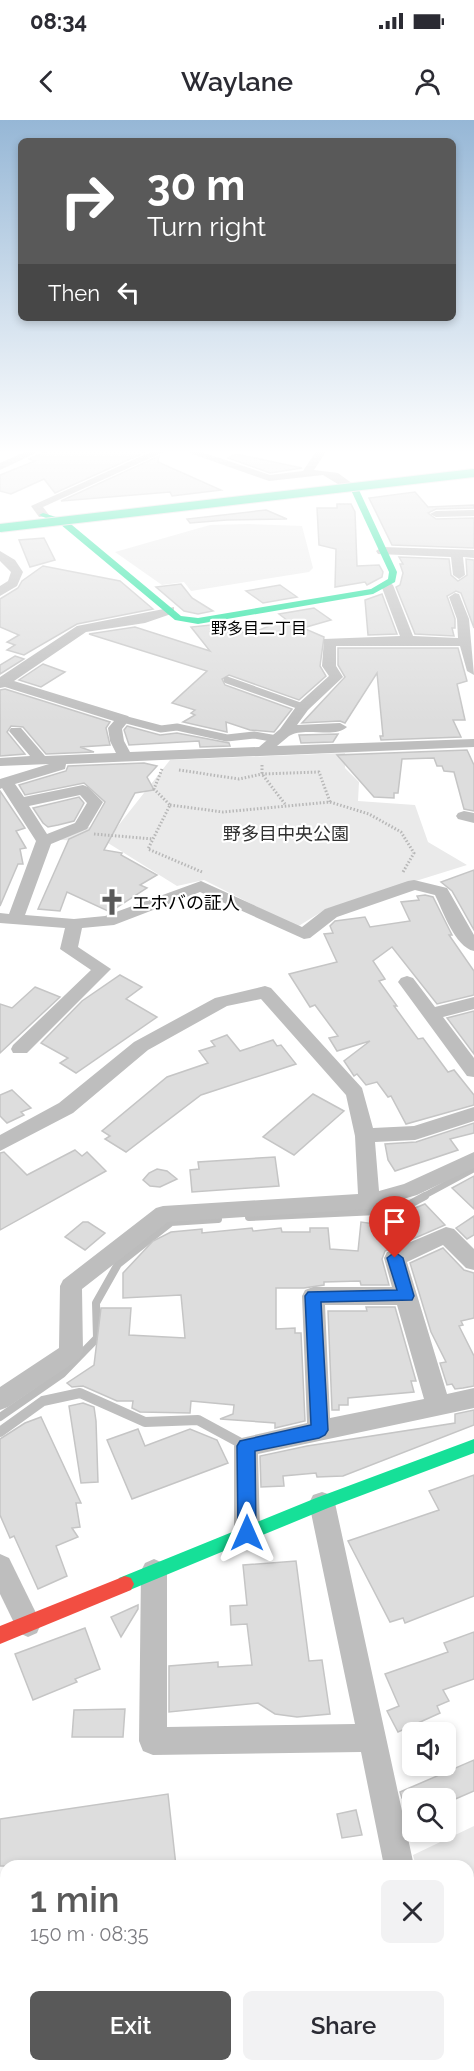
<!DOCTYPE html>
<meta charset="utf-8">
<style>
:root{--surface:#fff;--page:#f2f2f3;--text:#2b2b33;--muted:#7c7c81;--accent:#595959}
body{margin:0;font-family:Raleway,"Noto Sans JP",sans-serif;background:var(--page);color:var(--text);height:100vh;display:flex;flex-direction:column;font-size:22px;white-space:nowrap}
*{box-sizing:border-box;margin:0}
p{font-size:20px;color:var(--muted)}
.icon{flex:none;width:33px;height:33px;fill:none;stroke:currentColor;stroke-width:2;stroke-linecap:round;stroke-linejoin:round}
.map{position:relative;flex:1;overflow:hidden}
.drawer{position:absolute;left:0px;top:1740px;width:474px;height:212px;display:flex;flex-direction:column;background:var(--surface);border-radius:18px 18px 0 0;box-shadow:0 3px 9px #0003}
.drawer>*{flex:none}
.top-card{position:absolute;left:18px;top:18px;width:438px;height:183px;border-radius:9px;box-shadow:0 3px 9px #0003;background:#595959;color:#fff;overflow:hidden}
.tools{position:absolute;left:402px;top:1602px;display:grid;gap:12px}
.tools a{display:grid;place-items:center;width:54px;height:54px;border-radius:9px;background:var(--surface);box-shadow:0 3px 9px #0003;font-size:30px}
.pin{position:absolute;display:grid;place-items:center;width:51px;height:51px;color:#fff;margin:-62px -26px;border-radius:50% 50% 50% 0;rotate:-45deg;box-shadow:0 0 6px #0007}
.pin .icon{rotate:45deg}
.me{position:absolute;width:66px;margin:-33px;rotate:0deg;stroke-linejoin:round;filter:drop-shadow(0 0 4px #0008)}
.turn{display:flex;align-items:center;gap:21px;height:126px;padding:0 30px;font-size:27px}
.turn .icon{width:78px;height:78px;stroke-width:2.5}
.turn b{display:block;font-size:42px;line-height:51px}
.then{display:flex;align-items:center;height:57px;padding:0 30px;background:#0003;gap:12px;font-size:22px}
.round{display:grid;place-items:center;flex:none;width:63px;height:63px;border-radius:9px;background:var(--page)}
.summary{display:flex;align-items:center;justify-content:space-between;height:102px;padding:0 30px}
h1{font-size:36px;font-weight:600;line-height:45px;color:var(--accent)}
.cta{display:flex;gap:12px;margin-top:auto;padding:12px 30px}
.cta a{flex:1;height:69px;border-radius:9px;background:var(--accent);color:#fff;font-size:24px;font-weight:600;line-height:69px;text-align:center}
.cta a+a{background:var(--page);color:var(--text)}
.status{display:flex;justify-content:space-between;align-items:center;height:42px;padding:0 30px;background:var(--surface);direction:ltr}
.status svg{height:16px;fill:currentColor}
header{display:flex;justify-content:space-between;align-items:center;height:78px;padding:0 30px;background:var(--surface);font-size:27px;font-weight:600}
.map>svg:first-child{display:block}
.green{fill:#eaeaea}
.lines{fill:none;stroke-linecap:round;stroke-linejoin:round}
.stream-far1{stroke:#bcbcbc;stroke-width:6}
.stream{stroke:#bcbcbc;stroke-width:8}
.building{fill:#ddd;stroke:#c5c5c5;stroke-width:1.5}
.path{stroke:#b8b8b8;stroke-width:3;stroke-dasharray:1.5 2;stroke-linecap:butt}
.lane-far1{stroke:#bebebe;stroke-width:7}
.lane{stroke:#bebebe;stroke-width:10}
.street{fill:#bebebe;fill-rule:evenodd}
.fast{fill:#16e098;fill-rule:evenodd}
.jam{fill:#f24e42;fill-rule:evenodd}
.fast-bridge-casing{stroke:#dbdbdb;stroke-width:10;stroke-linecap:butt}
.fast-bridge{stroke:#16e098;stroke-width:8}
.route{fill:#1a73e8;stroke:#114b97;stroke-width:1.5}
.labels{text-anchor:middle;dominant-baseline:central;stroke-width:4.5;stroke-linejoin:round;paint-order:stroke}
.far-neighbourhood-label{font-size:16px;fill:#000;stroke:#fff}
.park-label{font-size:18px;fill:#303030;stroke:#fff}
.poi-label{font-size:18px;fill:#000;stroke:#fff;text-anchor:start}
</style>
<div class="status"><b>08:34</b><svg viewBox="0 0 49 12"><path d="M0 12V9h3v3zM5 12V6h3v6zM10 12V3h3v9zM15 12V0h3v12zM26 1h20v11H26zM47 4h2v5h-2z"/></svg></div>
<header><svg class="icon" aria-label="back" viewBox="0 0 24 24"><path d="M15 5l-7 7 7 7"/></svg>Waylane<svg class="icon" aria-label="person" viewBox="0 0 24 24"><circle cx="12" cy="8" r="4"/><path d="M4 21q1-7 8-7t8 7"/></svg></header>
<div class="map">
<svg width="474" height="1951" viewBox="0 0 474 1951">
<rect width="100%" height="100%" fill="#fff"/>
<!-- green -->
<g class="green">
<path d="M248,404L302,406L313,448L309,452L191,471L184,462L162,465L115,432L210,405Z"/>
<path d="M345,633V648L359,662L358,681L415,685L428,722L467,745L326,789L297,807L204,760L177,766L108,723L48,719L81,706L114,711L170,640Z"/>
<path d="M474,1706V1923L468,1926V1746H416L413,1735Z"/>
</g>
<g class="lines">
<!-- stream-far1 -->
<path class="stream-far1" d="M422,1077L474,1049"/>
<!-- stream -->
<g class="stream">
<path d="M249,1097L399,1090L425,1076"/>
<path d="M0,1297L62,1254L97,1218L96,1183L118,1144L171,1102L218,1099"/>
</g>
</g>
<!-- building -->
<g class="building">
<path d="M49,330H150L55,373L44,359L11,374L0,371V355L35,341L29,339Z"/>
<path d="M236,334L302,348L270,353L228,338Z"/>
<path d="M159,336L158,342L221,370L172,376L170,372L61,381Z"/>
<path d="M415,372L428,387L474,385V388L436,389L428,393L436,399L474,398V428L392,425L369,378Z"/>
<path d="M337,384H351L355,392L357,446L379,445L383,452L382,457L367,465L365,462L335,467L336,429L319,425L317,388H337Z"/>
<path d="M266,390L287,399L227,400L190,403L187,399Z"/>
<path d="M44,418L55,440L30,447L19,420Z"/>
<path d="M399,437L449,439L451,455L458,461L467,455L466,439L474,440V508L461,473L456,471L447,476L455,499V508H452L454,516L415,514L396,467L400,465L403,453L400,444H403Z"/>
<path d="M43,446L120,461L153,489L77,504L24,535L7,530L15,525L7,522L19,515L0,507V479L18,468L22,461Z"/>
<path d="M181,464L192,478L213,491L198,494L184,491L156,467Z"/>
<path d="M280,465L297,477L263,483L246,471Z"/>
<path d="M382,474L397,514L368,515L365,480Z"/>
<path d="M314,488L331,500L303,508L324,517L320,546L326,556L299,580L229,555L222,559L225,565L292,589L274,612L250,610L226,602L227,612L183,602L195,595L191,593L195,590L172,583L207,551L89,514L135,507L210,531L191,507L230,503L247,515L284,500L292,504L279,494Z"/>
<path d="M338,528H458L467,561L457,564L465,600H453L461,617L381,620L380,616H383L377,553L345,603L340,601L302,603L345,557L338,545Z"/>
<path d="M15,536L24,539L0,554V545Z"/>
<path d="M43,544L65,552L41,567L19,560Z"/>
<path d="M5,569L110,602L106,608L110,625L80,627L94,632L46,634L23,607L11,606L7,612L25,634L0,636V570Z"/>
<path d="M127,606L160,615L177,613L229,623L230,626L200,627L199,621L129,625L124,610Z"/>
<path d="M338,614L333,622L301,623L299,615Z"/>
<path d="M467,630L474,645V691L464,689L454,652L444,651L442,646H437L434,638L402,639L398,673H394V678L374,677L337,635Z"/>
<path d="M144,643L157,646L147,657L154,670L135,673L104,730L122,733L121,735L157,755L140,765L147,768L110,792L67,772L60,791L38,789L69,719L89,710L105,682L84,663L25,675L19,665L66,651L68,646Z"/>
<path d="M0,671L25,708L16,711L26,728L20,729L23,744H18L0,786Z"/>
<path d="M79,677L84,683L74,701L58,705L48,707L43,703L33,688Z"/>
<path d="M474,750V810L452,771L441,762Z"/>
<path d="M425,775L433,777L452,815H449L474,851V875L437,884L392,827L373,841L385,859L379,861L397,886H394L418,919L423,918L448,952L454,950L474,975V985L406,1004L391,976L388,977L377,962L366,965L357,954L354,956L344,941L370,921L337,931L329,918L338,916L315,885L310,887L289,854L337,842L324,814L333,813L330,806L335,801L365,797L370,807L410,801L401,782L419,780L417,776Z"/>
<path d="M120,855L142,867L126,879L157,897L76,953L60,943L68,938L41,923L82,881Z"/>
<path d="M35,867L60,877L0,933V884L12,888Z"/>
<path d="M474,891V934L447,898Z"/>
<path d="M227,915L240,931L273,920L277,926L281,925L296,944L201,975L126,1032L105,1019L110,1016L102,1011L167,957L208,943L199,931L215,926L211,921Z"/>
<path d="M12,970L31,988L21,992L24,995L7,1003L0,996V975Z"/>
<path d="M313,974L344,991L294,1035L263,1017Z"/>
<path d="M474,1003V1013L450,1019L458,1030L395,1051L388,1040L385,1024L416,1022Z"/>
<path d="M75,1030L82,1036L87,1032L106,1051L0,1110V1033L4,1032L27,1055Z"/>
<path d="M275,1037L279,1066L192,1072L190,1050L199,1049L198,1042Z"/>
<path d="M157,1049L167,1051L177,1059L160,1067L150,1066L143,1060L149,1053Z"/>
<path d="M474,1056V1089L452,1068Z"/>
<path d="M425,1084L445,1105L385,1131L382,1139L389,1165H361L360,1161L324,1162V1165L304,1168H276V1209L295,1208V1213H301L305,1301L275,1308V1303L220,1299L233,1294L234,1285L191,1281L190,1293L140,1292L132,1288L133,1281H117L83,1266L72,1267L67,1263L94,1245L101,1188H131L129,1215L185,1218L181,1175L123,1178V1153L153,1121L171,1112L202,1109V1113L252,1108L253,1111L281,1108L282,1112H310V1108H328L330,1129L358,1131L361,1102L375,1104Z"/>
<path d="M474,1096V1115L467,1119L456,1108Z"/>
<path d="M83,1102H88L105,1113L85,1130L65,1117Z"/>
<path d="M443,1128L464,1150L474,1153V1198L461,1201L463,1205L459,1206L474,1236V1266L463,1268L455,1269L452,1264L447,1265L440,1243L446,1242L431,1212L410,1143Z"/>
<path d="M366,1187H395L416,1261H411L414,1272L348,1278V1285H339V1290H332L328,1191H367Z"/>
<path d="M83,1283L94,1287L96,1301L98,1362L81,1363L69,1286Z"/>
<path d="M474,1290V1305L343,1356L317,1357L316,1353L283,1356L284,1366L261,1367L260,1336L307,1326L455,1303V1294Z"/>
<path d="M41,1297L81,1383H76L80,1407L72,1408L78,1417L56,1426L67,1456L38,1469L14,1416L10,1418L0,1395V1319L25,1303Z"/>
<path d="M138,1309L145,1326L190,1309L217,1320L228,1343L132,1379L107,1320Z"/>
<path d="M474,1355V1476L405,1503L403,1498L390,1502L348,1421L439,1390L429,1371Z"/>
<path d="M296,1441L309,1541L322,1540L330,1594L297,1597L275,1594L258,1583L169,1592V1546L218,1542V1547L252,1545L247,1504L231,1505L230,1486L247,1485L243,1445Z"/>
<path d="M138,1485V1489L121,1517L111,1497Z"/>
<path d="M85,1508L100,1549L75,1559L77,1562L33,1580L15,1534Z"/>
<path d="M474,1512V1559L443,1570L449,1581L437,1586L440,1593L398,1612L387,1591L399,1586L385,1554L448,1532L444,1523Z"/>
<path d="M125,1589L123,1617H72L74,1590Z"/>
<path d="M474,1640V1671L446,1683V1678H402L400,1672Z"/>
<path d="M168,1674L176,1746H0V1699Z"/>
<path d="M356,1690L362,1715L342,1718L337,1694Z"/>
</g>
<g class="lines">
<!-- path -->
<g class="path">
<path d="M262,645V654L285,684"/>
<path d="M162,649L154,669L170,685L148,729L202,752"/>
<path d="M179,650L239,659L262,654L319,652L330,682"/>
<path d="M170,685L223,692L330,682L369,694L401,712L414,733L403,752"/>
<path d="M94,714L153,719"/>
</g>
<!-- lane-far1 -->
<g class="lane-far1">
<path d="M227,560L303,587"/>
<path d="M123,599L161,609L177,607L227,618L254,615L277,619"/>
</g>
<!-- lane -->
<path class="lane" d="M0,1312L43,1281L80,1273L145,1302L198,1300L246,1326"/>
<!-- street -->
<g class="street">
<path d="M29,330H42L0,350V343Z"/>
<path d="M155,330H168L43,387L49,395L47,397H39L31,386Z"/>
<path d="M181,330H196L270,355L303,351L317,330H327L314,350L338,353L361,370L351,372L323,355L269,361Z"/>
<path d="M474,390V396L436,397L430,394L436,391Z"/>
<path d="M382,427L474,430V438L463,437L465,455L459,459L453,455L451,437L378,434L376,431Z"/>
<path d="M0,431L15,440L23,452L17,466L0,476V466L8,461L11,452L0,441Z"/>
<path d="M387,461L393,465L413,516L458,518L457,499L449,477L455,473L459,474L469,499L474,555L467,551L460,526H336V546L343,557L308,590L297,605L340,603L347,607C334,619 305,606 289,616C285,619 281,623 277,626L474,619V627L66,644L65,649L15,664L24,677L83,665L88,667L103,682L87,709L51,724L25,795L74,799L105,796L201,761L302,807L325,789L408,761L414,760L447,768L474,815V831C455,827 443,791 435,775L415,770L337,797L310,818L304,819L200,772L114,805L82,808L78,827L111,849L27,933H13L11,929L13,925L91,850L60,829L65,808L0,803V793L9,794L36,721L2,668L0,669V659L49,644L0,646V638L30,636L9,611L11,608H21L45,636L116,633L110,621L108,608L114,601L5,567L0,568V557L77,506L174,487V493L145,503L86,512L14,561L128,596L130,599L122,609L124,621L130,632L259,627L280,609L298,584L329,556L322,546L324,519L400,516L381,465ZM80,675L87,683L75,703L47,714L29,686Z"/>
<path d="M464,691L474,693V703L458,699L456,696L458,693Z"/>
<path d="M407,856L413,858L435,887L474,877V889L443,897L474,938V957L467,956L401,866L398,862L401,858Z"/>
<path d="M265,866L271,868L362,968L373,1008L414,1006L474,987V1001L415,1020L375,1022L379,1071L404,1064L474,1032V1048L417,1075L369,1089L168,1102L82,1169L83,1232L79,1239L8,1287L0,1290V1267L59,1228L60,1166L63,1160L156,1088L163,1086L358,1074L355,1016L346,975L261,879L227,886L148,930L73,993L0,1031V1015L59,983L134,922L215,878Z"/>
<path d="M446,1107L454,1109L474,1129V1150L466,1148L443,1125L407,1142L447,1274L474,1268V1288L258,1334L260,1413L256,1421L247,1424L238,1421L234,1413V1326L237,1319L307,1303L302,1176L305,1170L313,1167H392L384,1138L387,1132ZM325,1185H397L424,1279L330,1298Z"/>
<path d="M322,1372L331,1375L335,1383L414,1746H384L361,1632L153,1635L143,1631L139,1621L141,1451L145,1443L154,1439L163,1443L167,1451V1607L355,1604L309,1383L313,1375Z"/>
<path d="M0,1434L9,1438L37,1495L41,1504L37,1513L28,1517L19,1513L0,1474Z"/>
<path d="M474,1918V1951H428V1946H468V1920Z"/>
</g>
<!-- fast -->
<g class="fast">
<path d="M355,368L359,370L397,452L395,462L373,474L198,504L175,500L60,404L39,395L43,393L66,400L181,496L198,498L371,469L388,459L389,452L351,370Z"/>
<path d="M474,1319V1333L328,1388L125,1472L119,1470L116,1464L119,1458L316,1378Z"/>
</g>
<!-- jam -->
<path class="jam" d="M125,1456L131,1458L134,1464L131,1470L0,1524V1506Z"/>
<defs>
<path id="fast-bridge" d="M0,408L474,353"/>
</defs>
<!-- fast-bridge casing -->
<use href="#fast-bridge" class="fast-bridge-casing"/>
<!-- fast-bridge -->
<use href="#fast-bridge" class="fast-bridge"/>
</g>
<!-- sky -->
<linearGradient id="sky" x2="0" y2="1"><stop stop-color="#96b7d6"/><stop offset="0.55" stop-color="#fff"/><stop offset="1" stop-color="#fff" stop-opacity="0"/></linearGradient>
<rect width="474" height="603" fill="url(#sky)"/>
<!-- route -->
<path class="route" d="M395,1132L403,1138L414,1176L412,1180L321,1182L328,1310L325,1315L319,1318L255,1331L256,1413L253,1419L247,1421L240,1419L238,1413L237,1326L240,1321L311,1305L305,1176L308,1172L397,1170L387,1138Z"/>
<!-- icons -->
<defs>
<symbol id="church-bare" viewBox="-9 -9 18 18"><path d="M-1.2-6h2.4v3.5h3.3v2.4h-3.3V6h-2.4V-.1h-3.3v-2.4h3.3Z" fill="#595959" stroke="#fff" stroke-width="2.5" paint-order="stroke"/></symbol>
</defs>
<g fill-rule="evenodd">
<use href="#church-bare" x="93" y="763" width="38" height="38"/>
</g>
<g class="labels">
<!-- far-neighbourhood labels -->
<g class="far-neighbourhood-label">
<text x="259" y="508">野多目二丁目</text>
</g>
<!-- park labels -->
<g class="park-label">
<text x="286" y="713">野多目中央公園</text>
</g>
<!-- poi labels -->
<g class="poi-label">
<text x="132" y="782">エホバの証人</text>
</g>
</g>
</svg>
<div class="tools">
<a><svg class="icon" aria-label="sound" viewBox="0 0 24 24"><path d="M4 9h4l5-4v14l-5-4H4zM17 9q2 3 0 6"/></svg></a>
<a><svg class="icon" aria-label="search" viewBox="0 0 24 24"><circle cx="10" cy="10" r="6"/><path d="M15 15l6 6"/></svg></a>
</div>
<div class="pin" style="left:395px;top:1138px;background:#d93025"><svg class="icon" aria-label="arrive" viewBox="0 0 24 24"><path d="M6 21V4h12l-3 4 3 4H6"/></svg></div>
<svg class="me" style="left:247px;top:1413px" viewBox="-20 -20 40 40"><path d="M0-17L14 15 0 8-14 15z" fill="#1a73e8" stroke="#fff" stroke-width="4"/></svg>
<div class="top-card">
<div class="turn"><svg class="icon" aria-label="right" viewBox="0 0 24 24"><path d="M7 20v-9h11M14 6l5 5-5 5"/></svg><div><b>30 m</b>Turn right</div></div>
<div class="then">Then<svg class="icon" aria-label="left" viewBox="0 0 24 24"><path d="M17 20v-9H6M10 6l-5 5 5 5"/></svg></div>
</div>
<section class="drawer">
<div class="summary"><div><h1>1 min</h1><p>150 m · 08:35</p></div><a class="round"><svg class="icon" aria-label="close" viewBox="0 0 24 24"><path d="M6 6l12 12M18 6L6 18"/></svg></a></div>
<div class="cta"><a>Exit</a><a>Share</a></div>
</section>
</div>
